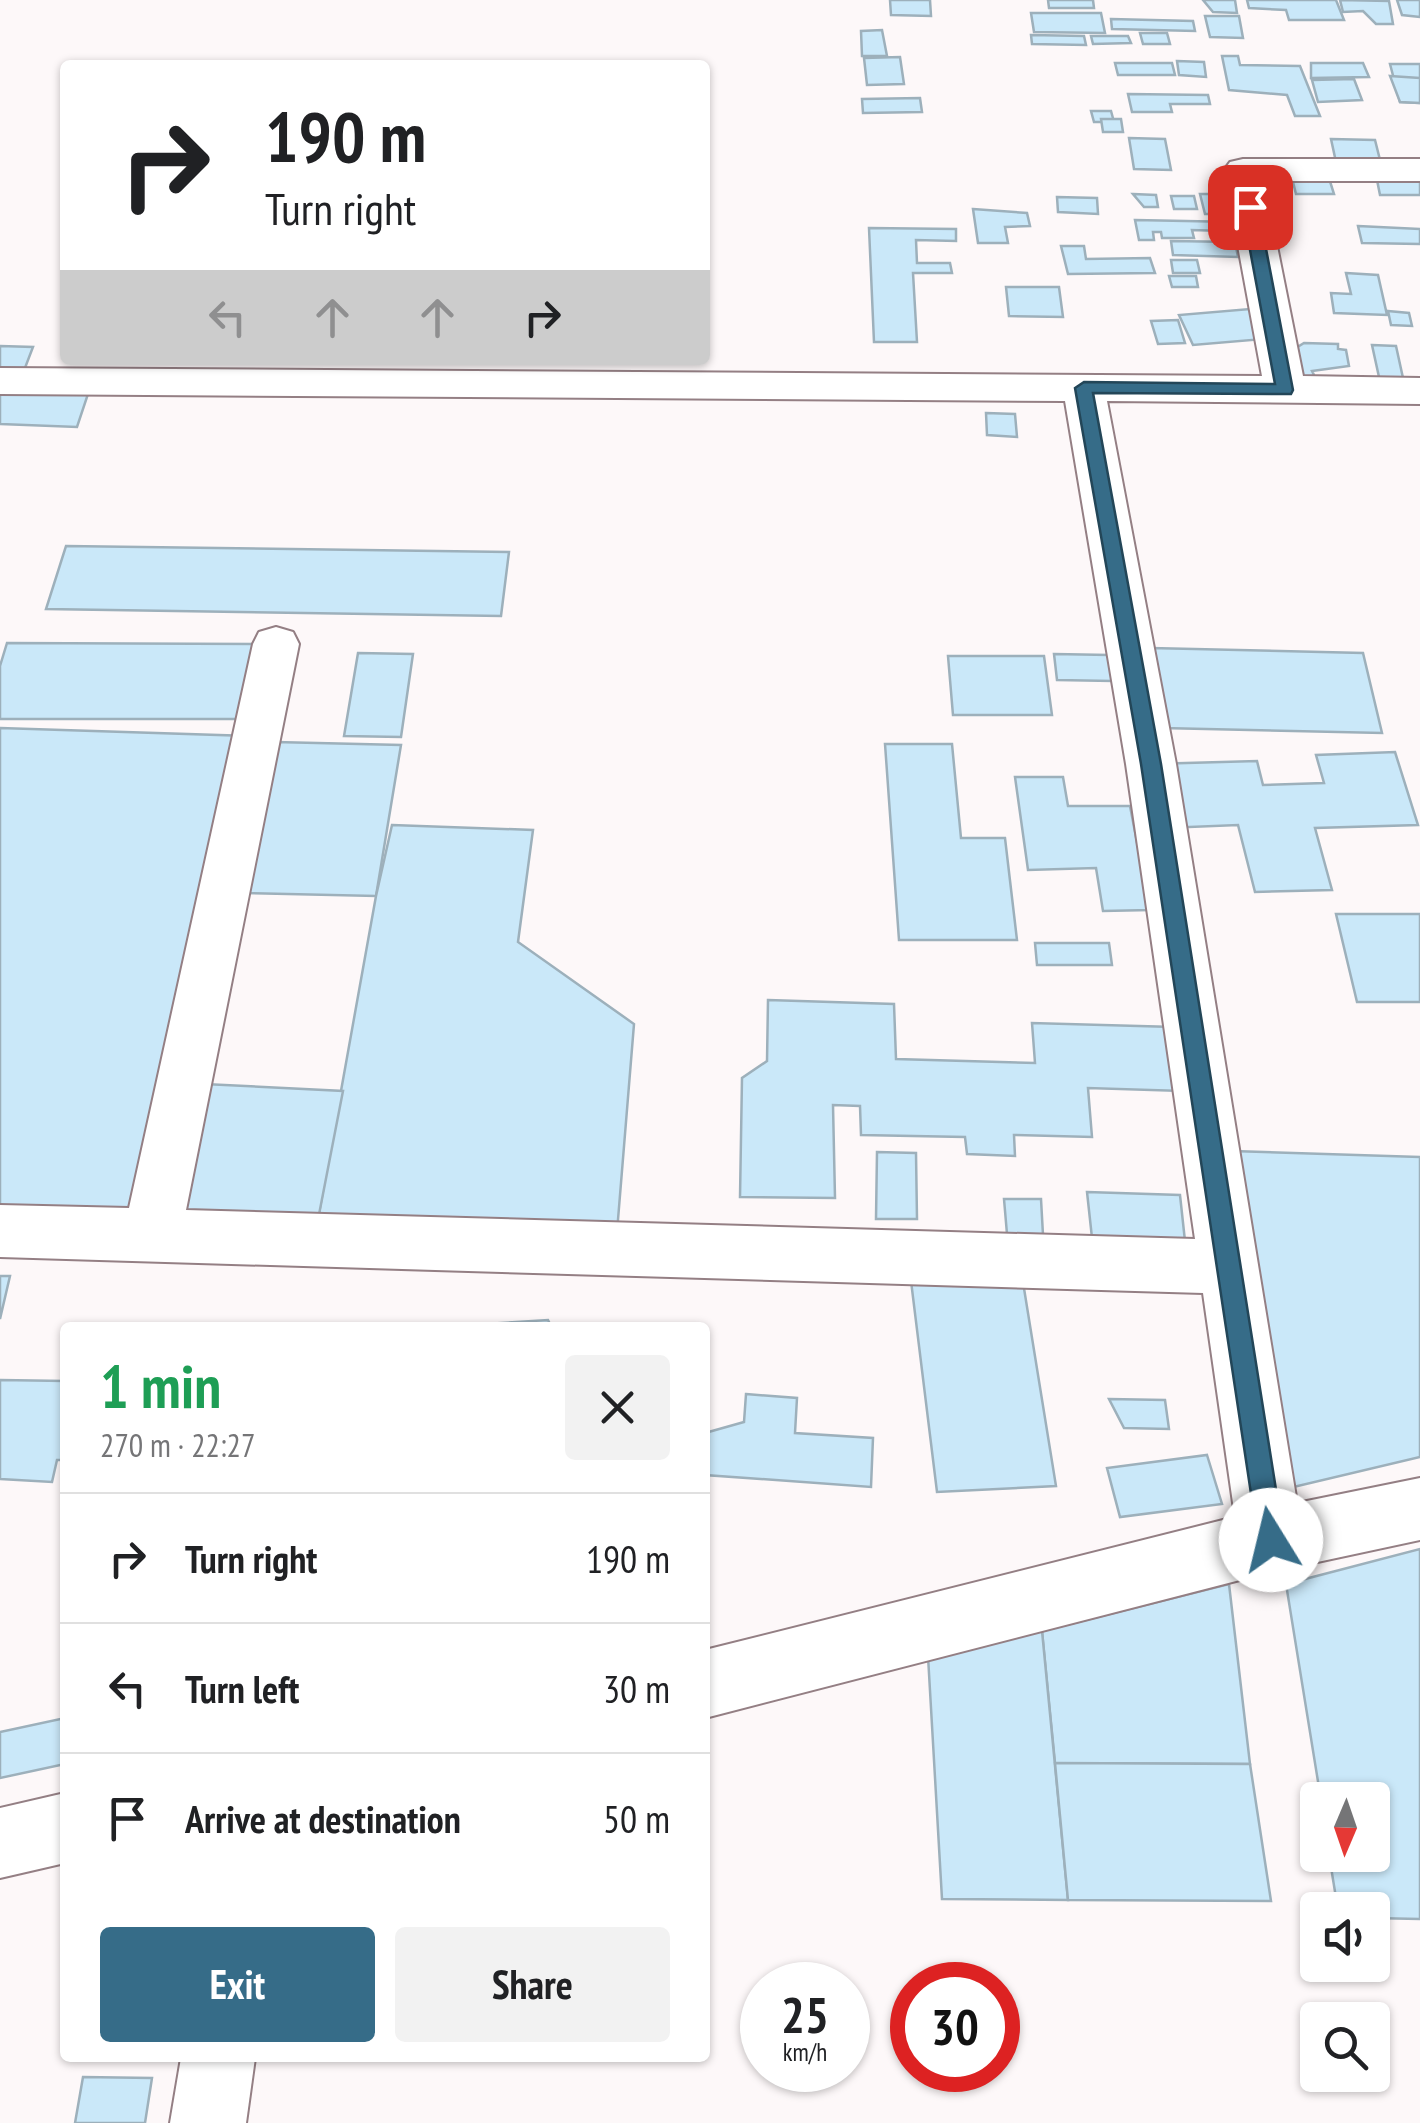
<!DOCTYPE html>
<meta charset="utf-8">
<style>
:root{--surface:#fff;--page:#f2f2f2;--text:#202124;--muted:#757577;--line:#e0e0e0;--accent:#366c88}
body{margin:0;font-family:"PT Sans Narrow",sans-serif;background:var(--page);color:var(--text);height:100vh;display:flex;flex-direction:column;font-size:38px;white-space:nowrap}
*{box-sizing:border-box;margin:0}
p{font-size:32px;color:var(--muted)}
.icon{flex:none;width:55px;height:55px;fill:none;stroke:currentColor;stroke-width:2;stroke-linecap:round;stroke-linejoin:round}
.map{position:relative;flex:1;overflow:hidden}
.sheet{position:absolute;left:60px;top:1322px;width:650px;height:740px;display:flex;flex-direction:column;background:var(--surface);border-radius:10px;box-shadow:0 2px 8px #0004}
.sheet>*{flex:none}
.hud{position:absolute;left:60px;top:60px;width:650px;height:305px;border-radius:10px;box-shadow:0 2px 8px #0004;background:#fff;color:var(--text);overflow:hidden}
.needle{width:65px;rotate:182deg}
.buttons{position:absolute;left:1300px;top:1782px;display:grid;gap:20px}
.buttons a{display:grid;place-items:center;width:90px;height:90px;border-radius:10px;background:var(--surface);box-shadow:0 2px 8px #0004;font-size:50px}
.speed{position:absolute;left:740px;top:1962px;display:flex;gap:20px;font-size:50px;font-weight:700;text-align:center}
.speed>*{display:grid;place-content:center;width:130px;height:130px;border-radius:50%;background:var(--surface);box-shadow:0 2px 8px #0004;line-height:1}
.speed small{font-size:25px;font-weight:400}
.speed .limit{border:15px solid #d22;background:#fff;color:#111}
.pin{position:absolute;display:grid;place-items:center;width:85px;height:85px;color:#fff;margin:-42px;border-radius:20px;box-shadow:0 5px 15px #0006}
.me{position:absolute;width:110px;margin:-55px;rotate:351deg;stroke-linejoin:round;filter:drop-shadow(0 0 8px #0008)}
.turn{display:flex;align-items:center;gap:35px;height:210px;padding:0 40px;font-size:45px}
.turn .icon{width:130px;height:130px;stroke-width:2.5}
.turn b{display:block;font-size:70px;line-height:85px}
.lanes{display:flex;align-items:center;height:95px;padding:0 40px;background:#0003;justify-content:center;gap:50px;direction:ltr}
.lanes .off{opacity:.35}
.round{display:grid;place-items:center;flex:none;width:105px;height:105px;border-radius:10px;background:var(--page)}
.overview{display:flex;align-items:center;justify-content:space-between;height:170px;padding:0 40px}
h1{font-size:60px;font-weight:700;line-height:75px;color:#1e9e55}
.primary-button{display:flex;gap:20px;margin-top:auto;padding:20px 40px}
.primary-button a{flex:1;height:115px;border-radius:10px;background:var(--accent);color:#fff;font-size:40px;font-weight:700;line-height:115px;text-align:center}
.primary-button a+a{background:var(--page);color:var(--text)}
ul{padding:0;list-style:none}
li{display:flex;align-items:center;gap:30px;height:130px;padding:0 40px;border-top:2px solid var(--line)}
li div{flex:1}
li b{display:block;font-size:38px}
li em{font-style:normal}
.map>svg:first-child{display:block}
.building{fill:#cae8f9;stroke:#9db0bb;stroke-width:2.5}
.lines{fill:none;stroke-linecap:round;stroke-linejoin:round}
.street-casing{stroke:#947f84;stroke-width:4}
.street{fill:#fff;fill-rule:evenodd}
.route{fill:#366c88;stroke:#234658;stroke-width:2.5}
</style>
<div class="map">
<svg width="1420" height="2123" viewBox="0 0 1420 2123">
<rect width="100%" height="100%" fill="#fdf8f9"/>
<!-- building -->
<g class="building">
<path d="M890,0H930L931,16L891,15Z"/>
<path d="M1048,0H1093L1094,8H1049Z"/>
<path d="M1203,0H1235L1237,13L1213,12Z"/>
<path d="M1247,0H1336L1344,20H1289L1286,10L1249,8Z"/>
<path d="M1340,0L1389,1L1393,24H1376L1363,11L1343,12Z"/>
<path d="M1397,0H1420V17L1402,15Z"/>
<path d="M1031,13H1101L1105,33L1034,32Z"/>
<path d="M1205,16H1239L1243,38L1210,37Z"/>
<path d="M1111,19L1193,21L1195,31L1112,29Z"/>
<path d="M882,30L887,56H862L861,31Z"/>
<path d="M1140,33H1167L1170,44H1143Z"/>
<path d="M1031,35L1084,36L1086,45L1032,44Z"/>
<path d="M1091,36H1128L1131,43L1093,44Z"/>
<path d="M1222,56H1238L1240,65L1300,66L1320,116H1295L1287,95L1229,90Z"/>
<path d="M900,57L904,84L867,85L864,58Z"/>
<path d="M1177,61L1204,62L1206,77L1179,75Z"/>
<path d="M1115,63H1172L1175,75H1118Z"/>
<path d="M1311,63H1363L1369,77L1311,78Z"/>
<path d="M1390,64H1420V103L1400,102Z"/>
<path d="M1390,76L1420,78V103L1400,102Z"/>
<path d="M1354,79L1362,100L1318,102L1312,80Z"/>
<path d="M1128,94L1208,95L1210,104H1170L1172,112H1132Z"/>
<path d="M920,98L922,112L863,113L862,99Z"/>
<path d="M1091,111H1111L1114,122H1094Z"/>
<path d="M1101,119H1121L1123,132H1103Z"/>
<path d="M1129,138L1165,139L1171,170L1134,169Z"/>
<path d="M1331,139L1375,140L1381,164L1336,162Z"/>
<path d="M1291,174L1328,175L1334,194H1296Z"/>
<path d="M1377,180L1420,181V195H1380Z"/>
<path d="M1133,194L1156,195L1158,207H1144Z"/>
<path d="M1200,194H1223L1228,214H1205Z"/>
<path d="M1171,196H1194L1197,209H1174Z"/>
<path d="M1057,197L1097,198L1098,214L1058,212Z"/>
<path d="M973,209L1027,213L1030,226L1005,227L1008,243H978Z"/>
<path d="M1135,220L1235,222L1239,239H1226L1224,231L1192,230L1194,238H1162L1161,232H1153L1154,240H1139Z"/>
<path d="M1358,226L1420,229V244L1362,243Z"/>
<path d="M869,228L956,229V241L916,240L917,263H950L952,273H913L917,342H874Z"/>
<path d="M1171,241L1235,242L1238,257L1173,255Z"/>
<path d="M1061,246H1084L1086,259L1150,258L1155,273L1068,274Z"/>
<path d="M1171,260H1197L1200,273H1173Z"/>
<path d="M1346,273L1378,275L1387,315L1334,313L1331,293L1351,294Z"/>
<path d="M1169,276H1196L1198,287H1172Z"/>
<path d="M1006,287H1059L1063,317L1009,316Z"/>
<path d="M1250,309L1264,339L1193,345L1179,315Z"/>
<path d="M1388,311L1409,313L1412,326L1391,325Z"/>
<path d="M1178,320L1185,343L1158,344L1151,321Z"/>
<path d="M1304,343L1338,344V349L1346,350L1349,366L1312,371L1314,375L1308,380L1299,376L1296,348Z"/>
<path d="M1372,345L1396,346L1403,378L1379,377Z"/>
<path d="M0,346L33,347L20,381H0Z"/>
<path d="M0,391L88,394L77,427L0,424Z"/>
<path d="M986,413L1015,414L1017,437L987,435Z"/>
<path d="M66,546L509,552L501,616L46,609Z"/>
<path d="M7,643L261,644L246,719H0V666Z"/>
<path d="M1150,648L1363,653L1382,733L1162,728Z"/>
<path d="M358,653L413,654L401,737L344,736Z"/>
<path d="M1054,654L1109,655L1112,681L1057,680Z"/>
<path d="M948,656H1044L1052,715H953Z"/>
<path d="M0,728L249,736L130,1219L0,1214Z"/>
<path d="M275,742L401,745L376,896L242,893Z"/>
<path d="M885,744H952L961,838H1005L1017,940H899Z"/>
<path d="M1395,752L1418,825L1315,828L1332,890L1255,892L1238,825L1165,828L1151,764L1257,761L1263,785L1324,783L1316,755Z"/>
<path d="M1015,777H1063L1068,806H1130L1150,910L1103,911L1096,868L1028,870Z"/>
<path d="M392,825L533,830L518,942L634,1024L616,1244L316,1230L376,896Z"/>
<path d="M1336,914H1420V1002H1357Z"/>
<path d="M1035,943H1109L1112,965H1037Z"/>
<path d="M768,1000L894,1004L896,1059L1035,1063L1032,1023L1174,1027L1182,1091L1088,1088L1092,1137L1014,1135L1015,1156L967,1154L965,1137L861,1135L860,1106L833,1105L835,1198L740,1197L742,1078L767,1061Z"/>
<path d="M204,1084L343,1091L316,1230L170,1223Z"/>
<path d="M1232,1151L1420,1157V1457L1281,1490Z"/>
<path d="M877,1152L916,1153L917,1219H876Z"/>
<path d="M1087,1192L1180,1195L1185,1241L1092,1238Z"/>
<path d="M1004,1199H1041L1043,1235L1007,1234Z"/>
<path d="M0,1276H10L0,1319Z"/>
<path d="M1022,1276L1056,1486L937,1492L911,1281Z"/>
<path d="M548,1320L552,1328H453V1326Z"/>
<path d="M0,1380L65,1381V1460H57L52,1482L0,1479Z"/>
<path d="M746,1394L797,1398L795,1433L873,1438L871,1487L705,1475V1433L744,1422Z"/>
<path d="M1109,1399L1165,1400L1169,1429L1124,1428Z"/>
<path d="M1207,1455L1222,1504L1120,1517L1107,1468Z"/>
<path d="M1420,1549V1919L1372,1918V1910H1338L1329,1855H1372V1800H1321L1286,1584Z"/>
<path d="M1229,1584L1250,1764L1055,1763L1042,1631Z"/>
<path d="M1042,1631L1068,1900L942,1899L928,1656Z"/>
<path d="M65,1718V1764L0,1778V1732Z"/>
<path d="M1055,1763L1250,1764L1271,1901L1068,1900Z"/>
<path d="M83,2077L152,2078L145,2123H75Z"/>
</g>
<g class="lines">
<defs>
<g id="street">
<path d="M1243,159H1420V181H1264L1303,376L1420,378V404L1107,401L1176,764L1297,1503L1420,1478V1540L1271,1572L705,1718V1650L1235,1517L1203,1293L0,1257V1205L129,1208L253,644L259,632L276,627L293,632L299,644L186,1210L1195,1239L1126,764L1065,401L0,394V368L1262,376L1224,170L1230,162Z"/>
<path d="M65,1793V1863L0,1878V1808Z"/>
<path d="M181,2058H255L246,2123H170Z"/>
</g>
</defs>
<!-- street casing -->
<use href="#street" class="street-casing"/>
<!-- street -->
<use href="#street" class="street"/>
</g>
<!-- route -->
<path class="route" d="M1250,202L1258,207L1293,390L1291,394L1093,393L1161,764L1284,1540L1280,1550L1271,1554L1262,1550L1258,1540L1141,764L1075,388L1084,382L1275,384L1242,207Z"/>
</svg>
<div class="buttons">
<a><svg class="needle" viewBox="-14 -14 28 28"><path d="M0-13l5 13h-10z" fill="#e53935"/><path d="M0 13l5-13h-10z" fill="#757577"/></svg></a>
<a><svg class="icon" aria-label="sound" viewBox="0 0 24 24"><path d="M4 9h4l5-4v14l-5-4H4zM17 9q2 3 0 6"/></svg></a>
<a><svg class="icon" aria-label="search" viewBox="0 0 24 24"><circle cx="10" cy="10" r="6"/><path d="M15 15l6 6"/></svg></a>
</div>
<div class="speed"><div>25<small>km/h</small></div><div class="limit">30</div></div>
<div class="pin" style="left:1250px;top:207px;background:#d93025"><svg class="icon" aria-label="arrive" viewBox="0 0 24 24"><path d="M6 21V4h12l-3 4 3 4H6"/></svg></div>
<svg class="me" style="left:1271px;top:1540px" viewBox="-20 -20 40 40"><circle r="19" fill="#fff"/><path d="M0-13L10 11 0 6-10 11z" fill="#366c88"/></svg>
<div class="hud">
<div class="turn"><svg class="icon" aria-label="right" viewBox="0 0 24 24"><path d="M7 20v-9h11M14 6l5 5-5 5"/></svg><div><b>190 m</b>Turn right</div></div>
<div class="lanes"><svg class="icon off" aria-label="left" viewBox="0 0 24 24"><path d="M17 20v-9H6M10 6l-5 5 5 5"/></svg><svg class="icon off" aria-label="ahead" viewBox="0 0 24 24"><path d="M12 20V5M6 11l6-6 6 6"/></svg><svg class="icon off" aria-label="ahead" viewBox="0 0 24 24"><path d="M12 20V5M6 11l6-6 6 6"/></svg><svg class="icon" aria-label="right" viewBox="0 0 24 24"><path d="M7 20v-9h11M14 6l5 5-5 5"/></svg></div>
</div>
<section class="sheet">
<div class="overview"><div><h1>1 min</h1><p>270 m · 22:27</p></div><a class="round"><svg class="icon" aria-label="close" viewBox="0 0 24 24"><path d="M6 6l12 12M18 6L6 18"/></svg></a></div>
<ul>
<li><svg class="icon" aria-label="right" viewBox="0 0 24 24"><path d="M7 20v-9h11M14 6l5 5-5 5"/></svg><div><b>Turn right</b></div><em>190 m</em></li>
<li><svg class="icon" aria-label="left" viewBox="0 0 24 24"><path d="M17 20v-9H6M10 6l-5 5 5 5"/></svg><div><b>Turn left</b></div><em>30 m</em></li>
<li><svg class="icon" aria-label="arrive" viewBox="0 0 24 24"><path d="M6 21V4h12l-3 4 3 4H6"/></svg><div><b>Arrive at destination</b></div><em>50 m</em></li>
</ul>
<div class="primary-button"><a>Exit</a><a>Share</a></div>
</section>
</div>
